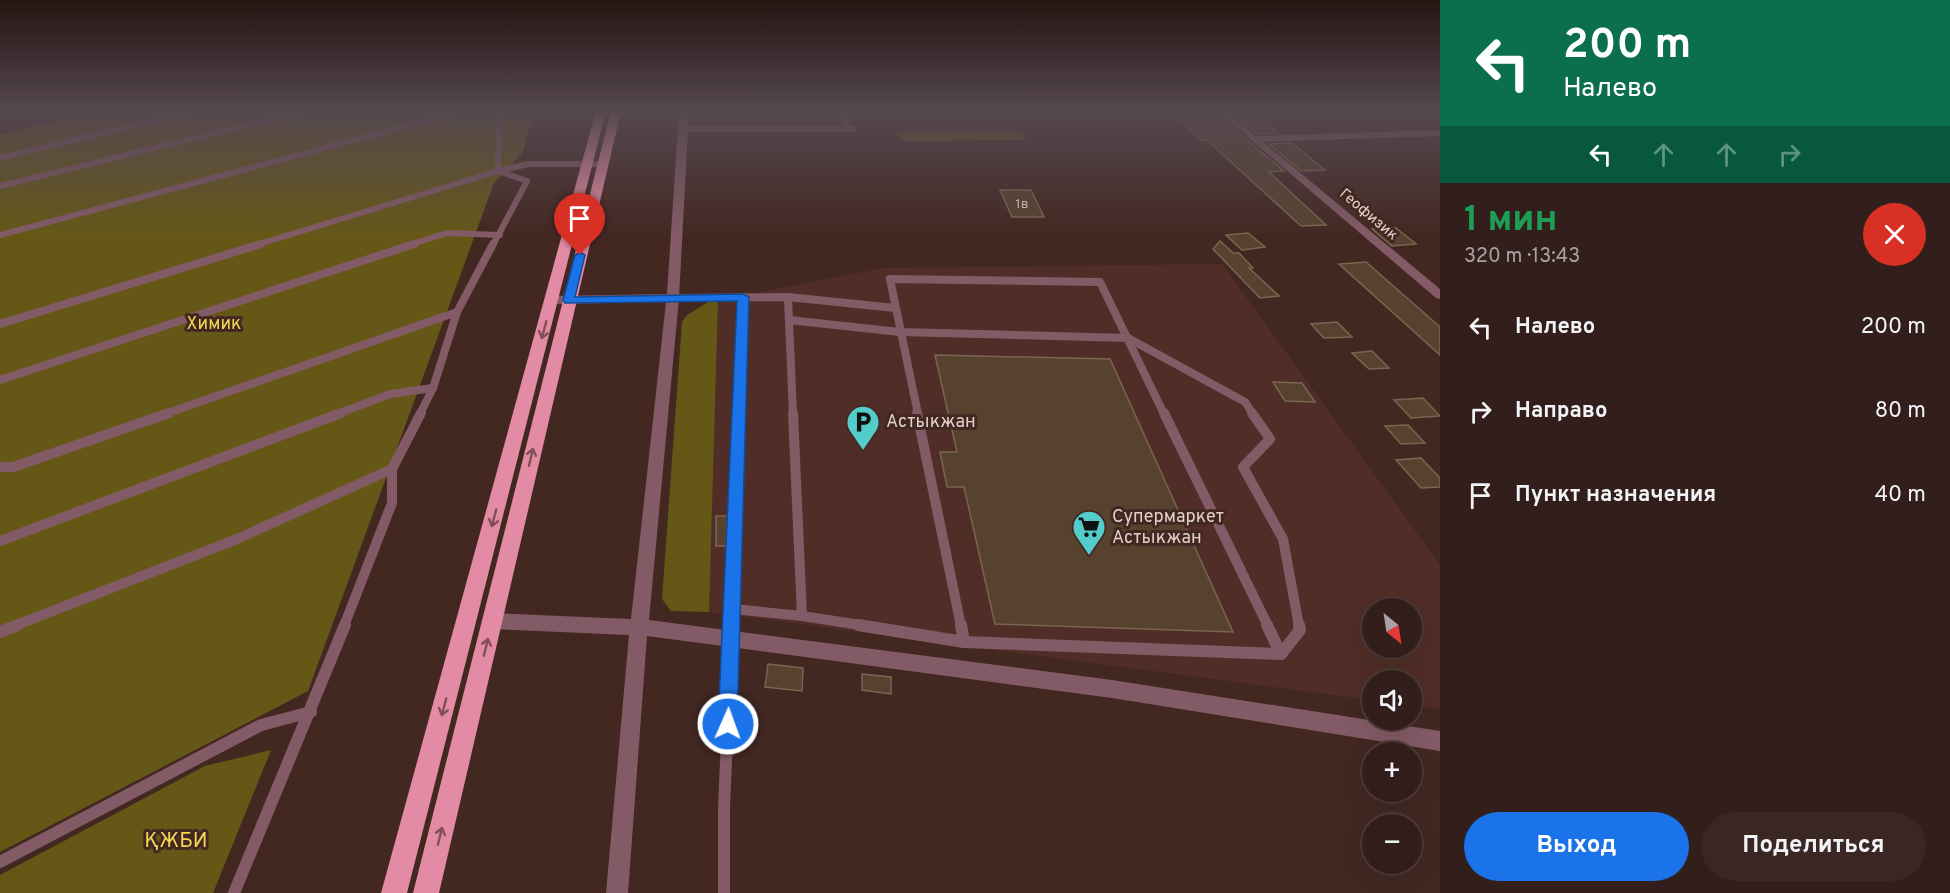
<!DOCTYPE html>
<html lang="ru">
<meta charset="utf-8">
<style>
:root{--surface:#321e1a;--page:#3a2723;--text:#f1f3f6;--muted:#a8a2a2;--line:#4d3c39;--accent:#1a73e8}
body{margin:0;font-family:Overpass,sans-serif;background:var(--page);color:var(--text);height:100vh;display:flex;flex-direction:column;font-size:22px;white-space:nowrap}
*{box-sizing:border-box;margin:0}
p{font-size:20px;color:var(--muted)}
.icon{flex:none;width:33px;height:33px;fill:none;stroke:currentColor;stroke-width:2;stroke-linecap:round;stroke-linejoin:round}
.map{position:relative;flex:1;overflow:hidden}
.sheet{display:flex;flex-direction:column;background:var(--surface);width:510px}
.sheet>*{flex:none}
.top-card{background:#0b6e4f;color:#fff;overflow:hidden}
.needle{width:39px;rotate:150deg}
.controls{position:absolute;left:1362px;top:598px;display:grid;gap:12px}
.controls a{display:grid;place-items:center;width:60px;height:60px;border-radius:50%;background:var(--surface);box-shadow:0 6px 24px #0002,0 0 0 2px var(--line);font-size:30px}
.pin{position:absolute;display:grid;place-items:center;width:51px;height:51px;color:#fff;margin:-62px -26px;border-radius:50% 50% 50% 0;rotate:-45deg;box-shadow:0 0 6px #0007}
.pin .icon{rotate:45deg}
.me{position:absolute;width:66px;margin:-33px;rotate:2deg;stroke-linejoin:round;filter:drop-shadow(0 0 4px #0008)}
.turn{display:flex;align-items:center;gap:21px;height:126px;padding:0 24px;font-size:27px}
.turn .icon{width:78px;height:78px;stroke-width:2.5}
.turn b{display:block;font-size:42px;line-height:51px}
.lanes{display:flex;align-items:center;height:57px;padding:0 24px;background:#0003;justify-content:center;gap:30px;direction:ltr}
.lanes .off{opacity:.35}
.round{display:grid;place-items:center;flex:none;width:63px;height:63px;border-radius:32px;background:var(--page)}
.head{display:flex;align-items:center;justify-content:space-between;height:102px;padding:0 24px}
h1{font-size:36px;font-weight:700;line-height:45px;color:#1e9e55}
.primary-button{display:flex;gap:12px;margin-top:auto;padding:12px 24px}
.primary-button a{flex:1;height:69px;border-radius:36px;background:var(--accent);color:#fff;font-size:24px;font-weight:700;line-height:69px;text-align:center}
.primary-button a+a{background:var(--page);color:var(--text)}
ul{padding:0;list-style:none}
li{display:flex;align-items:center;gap:18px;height:84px;padding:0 24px}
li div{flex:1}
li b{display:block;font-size:22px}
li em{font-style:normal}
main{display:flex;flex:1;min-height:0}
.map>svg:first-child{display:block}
.built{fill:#502e27;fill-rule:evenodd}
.green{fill:#655817}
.building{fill:#56422f;stroke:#7a6550;stroke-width:1.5}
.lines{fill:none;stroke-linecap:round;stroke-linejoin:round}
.service-far3{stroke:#835b66;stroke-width:6}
.service-far2{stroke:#835b66;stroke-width:8}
.service-far1{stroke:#835b66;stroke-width:10}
.service{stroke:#835b66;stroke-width:12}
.minor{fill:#835b66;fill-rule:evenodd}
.trunk{fill:#e38aa5;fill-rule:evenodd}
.oneway{stroke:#834f56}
.route{fill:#1a73e8;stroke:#114b97;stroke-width:1.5}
.labels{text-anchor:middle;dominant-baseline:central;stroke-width:6;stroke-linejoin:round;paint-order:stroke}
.far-number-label{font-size:14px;fill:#beaca4}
.far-street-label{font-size:15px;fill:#e1d0cb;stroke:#432822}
.park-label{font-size:18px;fill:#f3d652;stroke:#432822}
.poi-label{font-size:18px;fill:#e1d0cb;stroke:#432822;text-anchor:start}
.near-park-label{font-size:21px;fill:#f3d652;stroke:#432822}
</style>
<main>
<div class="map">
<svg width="1440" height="893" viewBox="0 0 1440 893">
<rect width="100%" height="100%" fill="#432822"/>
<!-- built -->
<g class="built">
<path d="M1346,111H1440V122L1366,125Z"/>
<path d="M1222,264L1440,565V709L1412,705V681H1372V700L709,612L718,300L884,268ZM1372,609H1412V648H1372Z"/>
</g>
<!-- green -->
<g class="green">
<path d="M102,111H534L523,152L494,183L308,691L0,852V134Z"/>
<path d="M900,132H1022L1026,140L903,141L896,134Z"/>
<path d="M711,300H718L709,612L671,611L662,599L682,322L686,316Z"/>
<path d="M271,750L213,893H0V875L205,766Z"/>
</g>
<!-- building -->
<g class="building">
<path d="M1171,111H1194L1203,118H1221L1284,171L1269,172L1326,225L1301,226L1207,140L1202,141Z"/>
<path d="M1259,116L1279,133L1257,134L1237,117Z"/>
<path d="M1292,143L1325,170L1301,171L1269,144Z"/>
<path d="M1000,190H1031L1044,217H1012Z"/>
<path d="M1396,228L1416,244L1392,246L1372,229Z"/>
<path d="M1248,233L1265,247L1242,250L1226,235Z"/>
<path d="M1220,241L1233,253H1239L1253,268H1249L1279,296L1260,298L1213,249Z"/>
<path d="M1366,262L1440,327V355L1339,264Z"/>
<path d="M1337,322L1352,337L1324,338L1311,324Z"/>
<path d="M1372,351L1389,368L1369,369L1352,353Z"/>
<path d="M935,355L1110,359L1233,632L995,624L964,487H947L940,452H957Z"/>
<path d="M1273,382L1302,383L1315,402L1285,401Z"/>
<path d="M1423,398L1440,416L1411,418L1394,400Z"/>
<path d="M1408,425L1425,443L1401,444L1385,426Z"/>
<path d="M1421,458L1440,478V487L1421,488L1396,460Z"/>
<path d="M716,516H729L728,546H716Z"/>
<path d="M768,664L803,668L802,691L765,687Z"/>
<path d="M862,674L891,677V694L862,690Z"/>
</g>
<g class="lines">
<!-- service-far3 -->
<g class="service-far3">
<path d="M843,111L848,129"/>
<path d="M682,129H854"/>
<path d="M1255,139L1440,133"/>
<path d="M0,158L194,111"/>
<path d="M498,171L499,111"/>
<path d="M0,186L306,111"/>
<path d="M0,235L462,111"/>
<path d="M256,245L498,171L528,164H602"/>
<path d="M409,245L447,233L500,235"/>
<path d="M493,245L527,181L498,171"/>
</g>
<!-- service-far2 -->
<g class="service-far2">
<path d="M788,297L895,308"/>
<path d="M673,298L788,297L793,414"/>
<path d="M789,320L900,332L1128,338L1245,402L1253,414"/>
<path d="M0,324L261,244"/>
<path d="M0,380L414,244"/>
<path d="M165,414L457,312"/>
<path d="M337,414L390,394L433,388"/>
<path d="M420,414L433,388L457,312L493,244"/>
<path d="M739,414L743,297"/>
<path d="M918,414L890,279L1100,282L1164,414"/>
</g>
<!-- service-far1 -->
<g class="service-far1">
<path d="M917,413L961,626"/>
<path d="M1164,413L1268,626"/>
<path d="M1252,413L1270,439L1243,467L1283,539L1299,626"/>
<path d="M0,467H13L169,413"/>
<path d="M0,541L341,413"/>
<path d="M733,609L739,413"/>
<path d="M802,616L867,626"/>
<path d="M14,626L237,539L392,469"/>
<path d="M344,626L392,503V469L421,413"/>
<path d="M732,626L733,609L802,616L793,413"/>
</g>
<!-- service -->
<g class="service">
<path d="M858,625L964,642L1281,654"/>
<path d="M961,625L964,642"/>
<path d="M1267,625L1281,654"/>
<path d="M0,632L18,625"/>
<path d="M1281,654L1300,630L1299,625"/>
<path d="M0,862L261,725L311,712"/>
<path d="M234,893L345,625"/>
<path d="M724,893V808L732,625"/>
</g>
<!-- minor -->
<g class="minor">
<path d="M679,111H689L679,298L649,620L1112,680L1440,731V751L1112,698L647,636L628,893H606L629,635L492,629L486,627L483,621L486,615L492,613L631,619L666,302L551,304L545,300L551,296L667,294Z"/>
<path d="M1217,111H1226L1440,289V299L1436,298Z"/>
</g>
<!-- trunk -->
<g class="trunk">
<path d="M596,111H606L407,893H381Z"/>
<path d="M611,111H621L439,893H413Z"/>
</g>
</g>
<!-- one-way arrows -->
<defs><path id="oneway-shaft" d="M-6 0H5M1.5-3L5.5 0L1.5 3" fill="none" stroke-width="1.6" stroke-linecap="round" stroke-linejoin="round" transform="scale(1.5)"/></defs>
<g class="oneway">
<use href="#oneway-shaft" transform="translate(544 330) rotate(105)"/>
<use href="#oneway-shaft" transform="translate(531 457) rotate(-77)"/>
<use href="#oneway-shaft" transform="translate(494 518) rotate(105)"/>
<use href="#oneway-shaft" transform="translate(486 647) rotate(-76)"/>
<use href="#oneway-shaft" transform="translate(444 707) rotate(105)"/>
<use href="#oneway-shaft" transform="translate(440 836) rotate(-76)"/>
</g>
<!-- sky -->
<linearGradient id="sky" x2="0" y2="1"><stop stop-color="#251613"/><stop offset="0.47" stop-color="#55484f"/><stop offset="1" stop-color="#55484f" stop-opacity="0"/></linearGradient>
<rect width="1440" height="236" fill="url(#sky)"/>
<!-- route -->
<path class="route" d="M580,252L585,255L575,297L743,294L749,297L737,724L734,730L728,733L721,730L718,724L737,301L565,303L563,300L575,255Z"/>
<!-- icons -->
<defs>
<symbol id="parking-pin" viewBox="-11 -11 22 30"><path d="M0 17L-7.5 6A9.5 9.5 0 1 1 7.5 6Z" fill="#53cdca" stroke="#432822"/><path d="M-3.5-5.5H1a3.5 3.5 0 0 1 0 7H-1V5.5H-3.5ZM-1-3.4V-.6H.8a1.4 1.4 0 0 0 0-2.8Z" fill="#111"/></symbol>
<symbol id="supermarket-pin" viewBox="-11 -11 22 30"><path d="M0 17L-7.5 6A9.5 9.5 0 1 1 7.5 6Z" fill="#53cdca" stroke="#432822"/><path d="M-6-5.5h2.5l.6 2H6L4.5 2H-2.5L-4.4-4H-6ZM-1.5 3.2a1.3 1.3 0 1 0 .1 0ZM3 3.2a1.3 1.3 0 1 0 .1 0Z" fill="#111"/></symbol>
</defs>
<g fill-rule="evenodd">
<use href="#parking-pin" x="844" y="403" width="38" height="52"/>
<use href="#supermarket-pin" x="1070" y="508" width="38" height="52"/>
</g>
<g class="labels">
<!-- far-number labels -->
<g class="far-number-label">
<text x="1022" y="204">1в</text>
</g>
<!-- far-street labels -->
<g class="far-street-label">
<text transform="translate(1368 215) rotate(40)">Геофизик</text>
</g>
<!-- park labels -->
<g class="park-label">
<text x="214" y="324">Химик</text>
</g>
<!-- poi labels -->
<g class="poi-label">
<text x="886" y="422">Астыкжан</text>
<text x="1112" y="517">Супермаркет<tspan x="1112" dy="21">Астыкжан</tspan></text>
</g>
<!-- near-park labels -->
<g class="near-park-label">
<text x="176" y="841">ҚЖБИ</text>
</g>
</g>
</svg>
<div class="controls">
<a><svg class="needle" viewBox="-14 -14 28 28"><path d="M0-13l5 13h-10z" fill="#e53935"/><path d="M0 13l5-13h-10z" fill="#a8a2a2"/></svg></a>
<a><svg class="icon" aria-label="sound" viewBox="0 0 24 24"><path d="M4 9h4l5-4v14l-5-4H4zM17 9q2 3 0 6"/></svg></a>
<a>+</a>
<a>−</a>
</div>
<div class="pin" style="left:580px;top:255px;background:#d93025"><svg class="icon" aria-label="arrive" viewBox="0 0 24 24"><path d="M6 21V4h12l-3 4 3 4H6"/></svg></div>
<svg class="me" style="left:728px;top:724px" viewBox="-20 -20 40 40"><circle r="17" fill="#1a73e8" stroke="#fff" stroke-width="3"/><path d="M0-11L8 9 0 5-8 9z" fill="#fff"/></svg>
</div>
<section class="sheet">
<div class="top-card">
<div class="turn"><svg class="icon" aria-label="left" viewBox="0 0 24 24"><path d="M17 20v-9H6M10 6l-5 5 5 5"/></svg><div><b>200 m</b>Налево</div></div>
<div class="lanes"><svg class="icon" aria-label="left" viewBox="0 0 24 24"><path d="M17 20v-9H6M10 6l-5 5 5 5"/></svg><svg class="icon off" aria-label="ahead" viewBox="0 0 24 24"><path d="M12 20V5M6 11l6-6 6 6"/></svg><svg class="icon off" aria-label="ahead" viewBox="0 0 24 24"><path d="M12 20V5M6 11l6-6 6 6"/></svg><svg class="icon off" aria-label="right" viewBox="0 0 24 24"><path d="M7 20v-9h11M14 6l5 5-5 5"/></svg></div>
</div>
<div class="head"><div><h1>1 мин</h1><p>320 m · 13:43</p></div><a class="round" style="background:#d93025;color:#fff"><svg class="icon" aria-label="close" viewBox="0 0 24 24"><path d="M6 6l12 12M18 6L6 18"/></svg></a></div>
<ul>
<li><svg class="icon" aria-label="left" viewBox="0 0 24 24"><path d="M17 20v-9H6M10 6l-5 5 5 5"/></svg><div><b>Налево</b></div><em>200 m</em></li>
<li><svg class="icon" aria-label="right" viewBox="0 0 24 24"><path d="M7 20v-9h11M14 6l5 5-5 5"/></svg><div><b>Направо</b></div><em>80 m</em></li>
<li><svg class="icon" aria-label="arrive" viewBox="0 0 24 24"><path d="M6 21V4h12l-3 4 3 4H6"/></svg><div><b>Пункт назначения</b></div><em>40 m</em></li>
</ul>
<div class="primary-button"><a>Выход</a><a>Поделиться</a></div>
</section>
</main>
